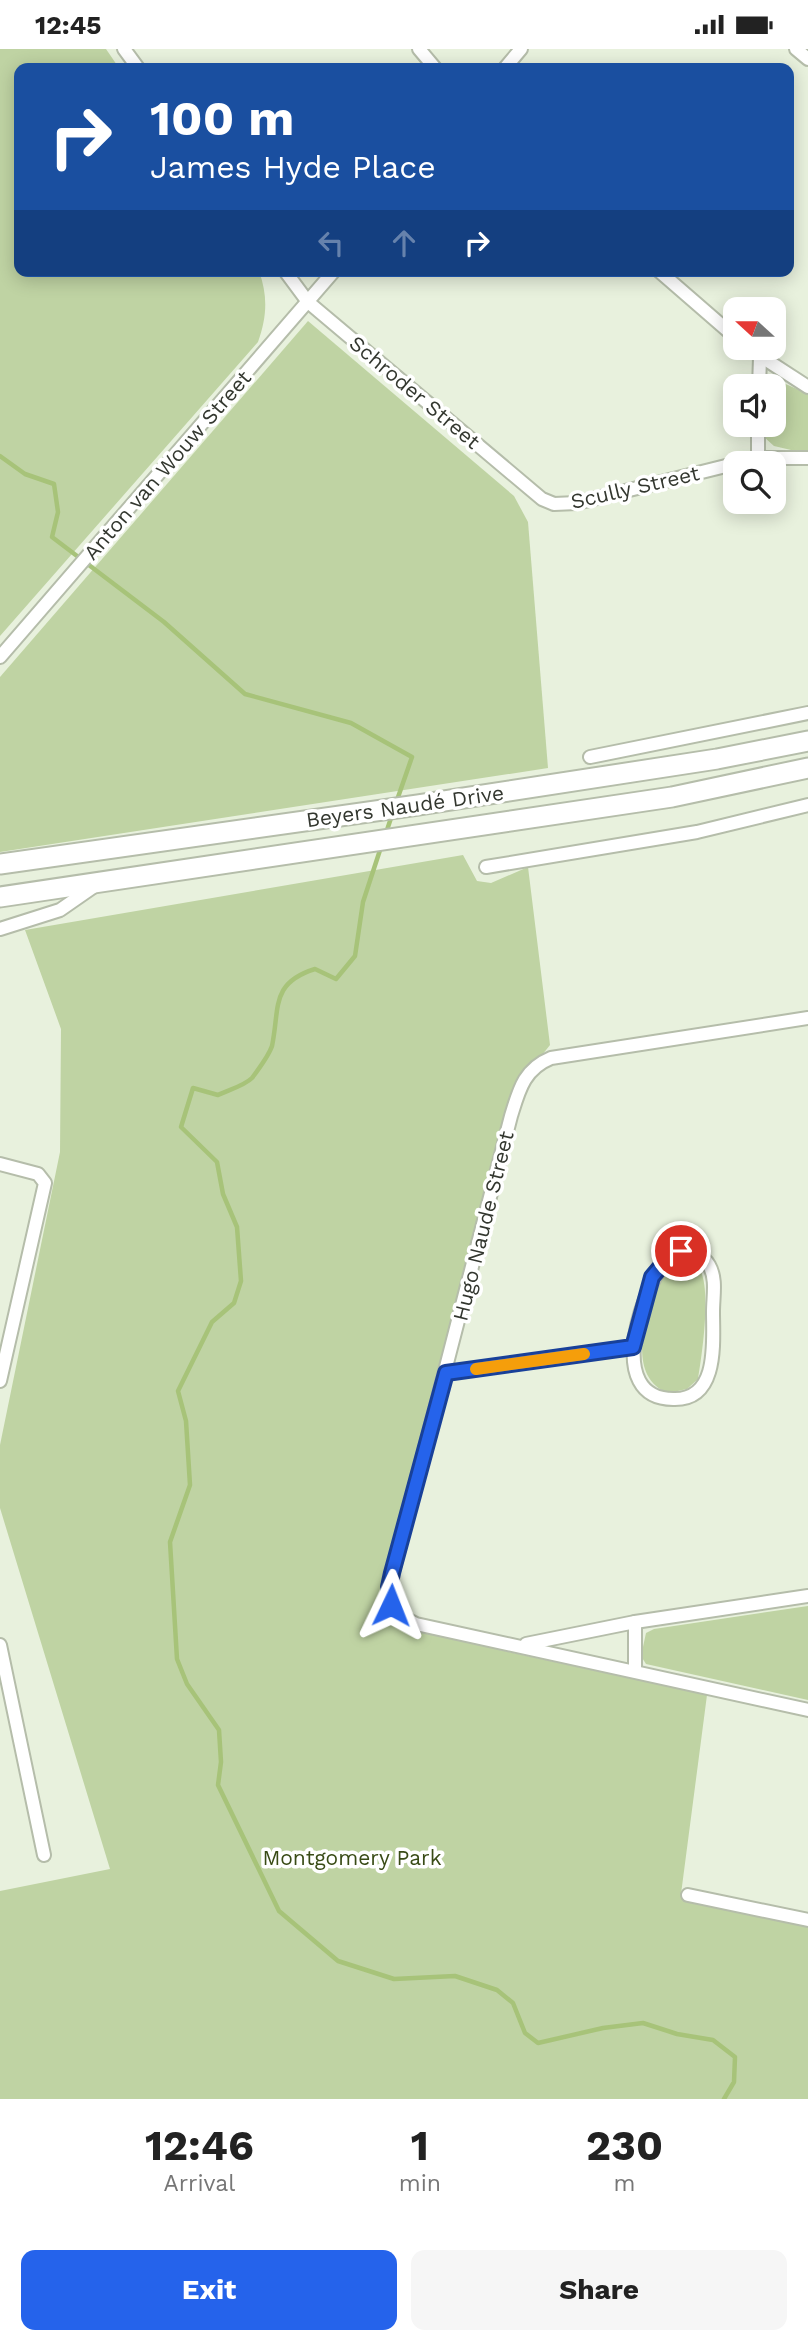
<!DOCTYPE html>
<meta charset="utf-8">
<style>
:root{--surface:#fff;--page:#f6f6f6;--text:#222;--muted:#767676;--accent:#2563eb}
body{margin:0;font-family:"Work Sans",sans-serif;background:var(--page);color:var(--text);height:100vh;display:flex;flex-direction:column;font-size:26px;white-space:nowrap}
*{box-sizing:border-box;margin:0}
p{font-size:23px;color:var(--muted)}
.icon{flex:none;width:38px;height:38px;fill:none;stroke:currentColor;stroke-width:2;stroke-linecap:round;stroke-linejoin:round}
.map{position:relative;height:2050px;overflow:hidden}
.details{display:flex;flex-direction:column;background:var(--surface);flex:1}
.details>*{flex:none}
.top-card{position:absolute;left:14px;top:14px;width:780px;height:214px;border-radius:14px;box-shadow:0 4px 18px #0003;background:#1a4fa0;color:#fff;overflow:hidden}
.needle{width:46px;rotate:291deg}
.tools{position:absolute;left:723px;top:248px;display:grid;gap:14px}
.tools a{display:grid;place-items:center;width:63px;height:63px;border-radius:14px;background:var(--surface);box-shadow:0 4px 18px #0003;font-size:35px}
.pin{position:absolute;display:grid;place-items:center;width:60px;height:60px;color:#fff;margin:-30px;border:4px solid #fff;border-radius:50%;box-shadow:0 2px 7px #0007}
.me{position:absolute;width:77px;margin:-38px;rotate:2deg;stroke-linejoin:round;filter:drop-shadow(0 0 5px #0008)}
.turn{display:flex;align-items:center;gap:24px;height:147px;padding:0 21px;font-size:32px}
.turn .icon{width:91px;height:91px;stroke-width:2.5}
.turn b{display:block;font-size:49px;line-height:60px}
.lanes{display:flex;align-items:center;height:66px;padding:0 21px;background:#0003;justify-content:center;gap:35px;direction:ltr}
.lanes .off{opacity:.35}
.eta{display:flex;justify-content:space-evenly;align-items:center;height:119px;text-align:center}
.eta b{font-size:42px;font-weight:700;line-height:49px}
.action{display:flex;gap:14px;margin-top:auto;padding:14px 21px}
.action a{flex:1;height:80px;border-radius:14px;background:var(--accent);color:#fff;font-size:28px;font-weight:700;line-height:80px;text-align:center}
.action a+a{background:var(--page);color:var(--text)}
.status{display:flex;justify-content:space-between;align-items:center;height:49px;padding:0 35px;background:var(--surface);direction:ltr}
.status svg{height:19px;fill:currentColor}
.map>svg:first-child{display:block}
.green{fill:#bfd3a3}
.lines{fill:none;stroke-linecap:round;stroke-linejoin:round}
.stream{stroke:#a7c379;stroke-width:4.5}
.minor-casing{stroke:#b5bdaa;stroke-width:16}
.primary-casing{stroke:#b5bdaa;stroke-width:23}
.minor{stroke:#fff;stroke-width:12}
.primary{stroke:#fff;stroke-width:19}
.route-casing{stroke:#184099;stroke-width:18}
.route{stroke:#2563eb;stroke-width:12}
.slow{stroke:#f59e0b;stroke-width:12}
.labels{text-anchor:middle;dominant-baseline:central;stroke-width:7;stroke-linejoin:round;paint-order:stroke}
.street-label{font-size:21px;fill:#33372f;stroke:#fff}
.park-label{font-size:21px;fill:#394b16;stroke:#fff}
</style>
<div class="status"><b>12:45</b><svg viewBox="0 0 49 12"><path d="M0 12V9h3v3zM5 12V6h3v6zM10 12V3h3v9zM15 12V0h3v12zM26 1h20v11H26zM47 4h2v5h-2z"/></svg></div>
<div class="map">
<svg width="808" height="2050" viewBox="0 0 808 2050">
<rect width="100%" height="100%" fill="#e8f1dd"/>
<!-- green -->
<g class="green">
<path d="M0,0H106L119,19H19V222H259C268,247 267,268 258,293L0,587Z"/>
<path d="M308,272L514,447L528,473L548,719L0,803V628Z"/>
<path d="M770,328L808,345V405L774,397L764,388L766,376H774V338H769Z"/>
<path d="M463,806L477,832L491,834L528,818L550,996L515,1040L388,1527L410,1574L500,1601L707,1646L681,1845L808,1871V2050H0V1842L110,1820L0,1459V1396L60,1103L61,980L25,881Z"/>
<path d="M679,1211C686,1212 694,1212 699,1219C712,1238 702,1306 698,1330L687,1340L668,1344C620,1325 650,1248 668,1215Z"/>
<path d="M808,1557V1651L646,1615L641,1607L646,1584L654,1580Z"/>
</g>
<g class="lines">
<!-- stream -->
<g class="stream">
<path d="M0,407L25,425L54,435L58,463L52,488L164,573L245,645L351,674L412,708L396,754"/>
<path d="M386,784L392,766"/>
<path d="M382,795L363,853L355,907L336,930L315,920C270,934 280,959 272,997C269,1006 258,1021 252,1029C244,1037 228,1041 218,1046L193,1039L181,1078L217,1113L223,1145L237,1178L241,1232L234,1254L212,1273L178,1342L186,1372L190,1436L170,1493L177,1610L187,1635L219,1681L221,1713L218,1736L279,1862L338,1912L394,1930L455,1927L497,1941L513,1954L525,1984L538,1994L603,1979L643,1974L677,1985L713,1991L735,2008L734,2033L724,2050"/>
</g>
<defs>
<g id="minor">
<path d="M124,0L138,19"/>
<path d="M419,0L435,19"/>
<path d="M796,0L808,10"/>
<path d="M505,19L521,0"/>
<path d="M285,222L308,253L542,450L554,455L577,454L758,409H808"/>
<path d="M659,222L735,288"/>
<path d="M748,299L808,338"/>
<path d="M759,338L760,309"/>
<path d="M758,409V376"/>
<path d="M0,608L334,222"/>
<path d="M590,708L808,664"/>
<path d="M486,818L697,783L808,756"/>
<path d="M0,880L60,861L96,836"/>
<path d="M808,969L551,1009C524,1020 519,1041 511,1067L389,1538C389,1558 398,1566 416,1575L808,1661"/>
<path d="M0,1115L38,1125L45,1134L0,1332"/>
<path d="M681,1202C692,1204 703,1206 709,1216C717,1230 713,1247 713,1263C713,1292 719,1350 675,1350C601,1352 643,1231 673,1203Z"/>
<path d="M446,1324L633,1298"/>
<path d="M526,1595L635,1573L808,1547"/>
<path d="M0,1596L44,1806"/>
<path d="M635,1621V1573"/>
<path d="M688,1846L808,1871"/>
</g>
<g id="primary">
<path d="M0,815L418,756L717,710L808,692"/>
<path d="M0,848L672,748L808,719"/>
</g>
</defs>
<!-- minor casing -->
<use href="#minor" class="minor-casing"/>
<!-- primary casing -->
<use href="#primary" class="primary-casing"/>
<!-- minor -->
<use href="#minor" class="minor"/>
<!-- primary -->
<use href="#primary" class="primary"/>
</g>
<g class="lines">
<defs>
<path id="route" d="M391,1556L389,1538L392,1524L446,1324L633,1298L652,1228L673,1203L681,1202"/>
</defs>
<!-- route casing -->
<use href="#route" class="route-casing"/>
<!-- route -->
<use href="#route" class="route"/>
<!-- slow -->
<path class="slow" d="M476,1320L584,1305"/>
</g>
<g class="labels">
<!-- street labels -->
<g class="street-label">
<text transform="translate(415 343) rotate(40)">Schroder Street</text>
<text transform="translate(167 416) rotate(-49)">Anton van Wouw Street</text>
<text transform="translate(635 438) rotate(-13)">Scully Street</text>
<text transform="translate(405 757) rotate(-8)">Beyers Naudé Drive</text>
<text transform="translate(483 1177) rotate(-76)">Hugo Naude Street</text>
</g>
<!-- park labels -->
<g class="park-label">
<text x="352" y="1808">Montgomery Park</text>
</g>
</g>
</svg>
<div class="tools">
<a><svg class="needle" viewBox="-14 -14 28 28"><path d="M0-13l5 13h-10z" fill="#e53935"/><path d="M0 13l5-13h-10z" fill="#767676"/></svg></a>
<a><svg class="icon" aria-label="sound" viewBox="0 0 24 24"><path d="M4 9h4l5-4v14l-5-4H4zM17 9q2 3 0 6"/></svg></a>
<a><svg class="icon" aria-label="search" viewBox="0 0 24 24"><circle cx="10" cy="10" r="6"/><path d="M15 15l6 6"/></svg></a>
</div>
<div class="pin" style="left:681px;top:1202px;background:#d93025"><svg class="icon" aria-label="arrive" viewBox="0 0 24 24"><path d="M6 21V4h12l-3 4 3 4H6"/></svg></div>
<svg class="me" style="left:391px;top:1556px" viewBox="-20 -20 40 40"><path d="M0-17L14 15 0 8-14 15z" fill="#2563eb" stroke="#fff" stroke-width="4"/></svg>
<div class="top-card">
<div class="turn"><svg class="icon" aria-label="right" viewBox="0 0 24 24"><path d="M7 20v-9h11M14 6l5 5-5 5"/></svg><div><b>100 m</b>James Hyde Place</div></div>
<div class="lanes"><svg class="icon off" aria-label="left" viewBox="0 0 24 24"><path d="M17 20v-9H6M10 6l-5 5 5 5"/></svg><svg class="icon off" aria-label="ahead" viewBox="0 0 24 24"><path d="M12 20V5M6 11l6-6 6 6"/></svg><svg class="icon" aria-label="right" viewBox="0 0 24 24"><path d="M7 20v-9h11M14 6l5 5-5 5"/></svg></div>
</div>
</div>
<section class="details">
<div class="eta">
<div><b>12:46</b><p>Arrival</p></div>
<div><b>1</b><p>min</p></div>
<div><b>230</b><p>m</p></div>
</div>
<div class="action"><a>Exit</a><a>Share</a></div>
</section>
